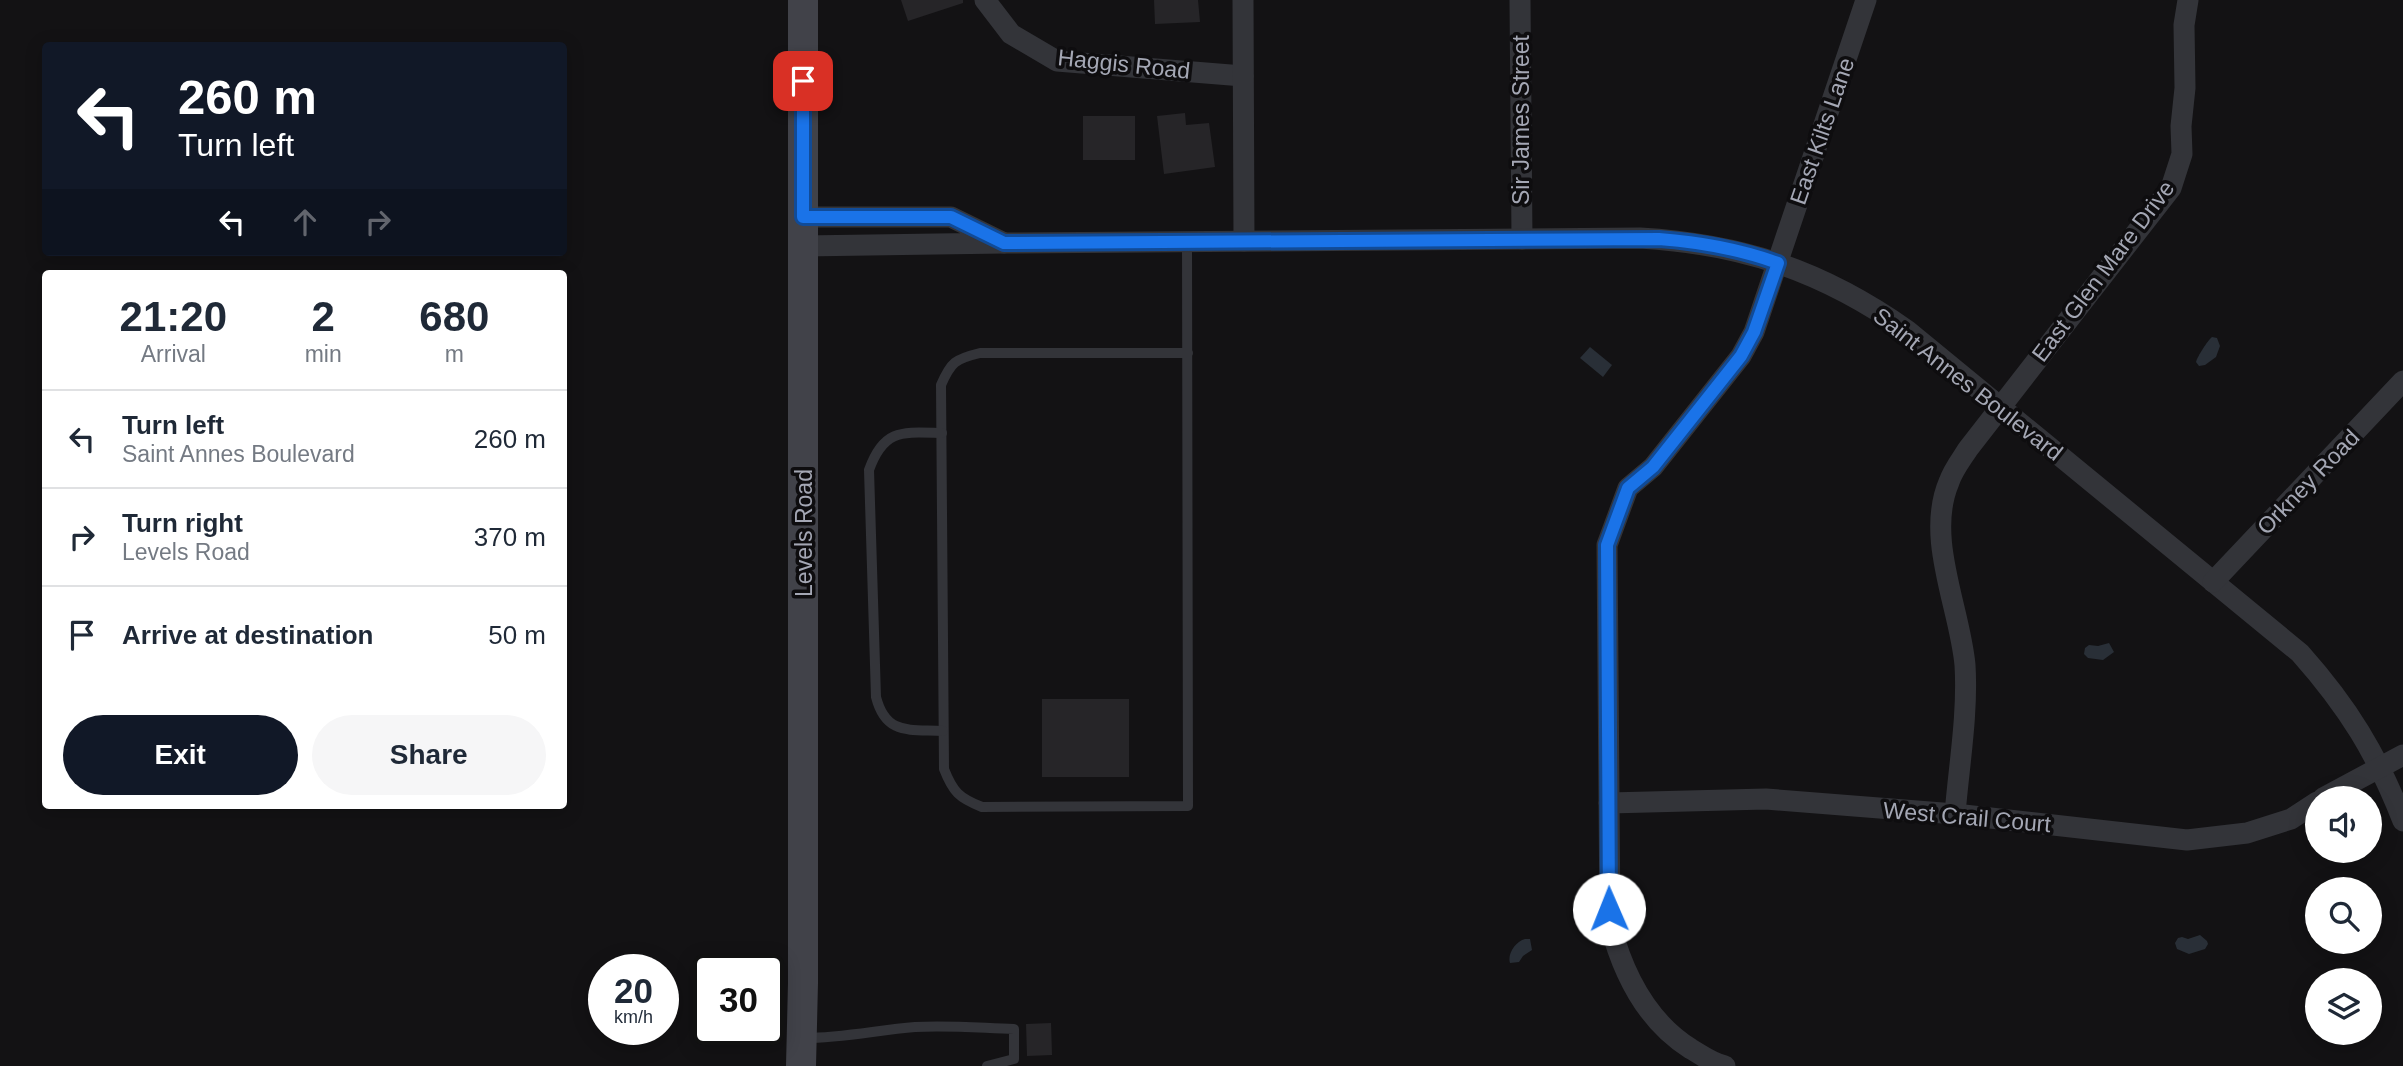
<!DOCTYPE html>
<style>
:root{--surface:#fff;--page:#f6f6f7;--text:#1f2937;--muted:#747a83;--line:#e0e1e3;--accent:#111827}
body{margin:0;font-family:Arial,sans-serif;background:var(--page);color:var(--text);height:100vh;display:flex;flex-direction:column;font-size:26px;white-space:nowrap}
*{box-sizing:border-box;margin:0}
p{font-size:23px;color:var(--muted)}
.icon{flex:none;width:38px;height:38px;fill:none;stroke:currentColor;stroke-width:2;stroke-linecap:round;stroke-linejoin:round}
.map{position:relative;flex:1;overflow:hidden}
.side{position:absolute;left:42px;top:270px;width:525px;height:539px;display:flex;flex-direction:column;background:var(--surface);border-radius:7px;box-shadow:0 4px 18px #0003}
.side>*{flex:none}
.banner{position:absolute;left:42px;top:42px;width:525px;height:214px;border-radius:7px;box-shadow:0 4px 18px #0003;background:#111827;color:#fff;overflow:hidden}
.buttons{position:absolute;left:2305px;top:786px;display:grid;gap:14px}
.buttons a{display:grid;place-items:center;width:77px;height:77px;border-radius:50%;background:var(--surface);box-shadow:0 4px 18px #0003;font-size:35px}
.speed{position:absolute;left:588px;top:954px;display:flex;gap:14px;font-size:35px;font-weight:700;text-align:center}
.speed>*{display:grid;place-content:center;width:91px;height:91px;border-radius:50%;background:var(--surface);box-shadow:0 4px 18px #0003;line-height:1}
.speed small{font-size:18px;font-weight:400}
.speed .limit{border:4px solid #111;border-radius:10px;background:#fff;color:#111}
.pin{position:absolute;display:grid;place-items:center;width:60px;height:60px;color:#fff;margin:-30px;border-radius:14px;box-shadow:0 4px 10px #0006}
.me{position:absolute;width:77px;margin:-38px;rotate:359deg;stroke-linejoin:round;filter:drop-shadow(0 0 5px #0008)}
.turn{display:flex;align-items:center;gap:24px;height:147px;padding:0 21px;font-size:32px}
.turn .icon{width:91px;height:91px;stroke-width:2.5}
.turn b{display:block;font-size:49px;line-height:60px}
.lanes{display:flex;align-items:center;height:66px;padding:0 21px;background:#0003;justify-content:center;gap:35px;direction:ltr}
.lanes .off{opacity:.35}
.eta{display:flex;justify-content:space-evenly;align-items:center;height:119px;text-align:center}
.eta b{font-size:42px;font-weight:700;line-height:49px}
.action{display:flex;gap:14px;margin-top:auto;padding:14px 21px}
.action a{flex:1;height:80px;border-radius:42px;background:var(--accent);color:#fff;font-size:28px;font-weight:700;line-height:80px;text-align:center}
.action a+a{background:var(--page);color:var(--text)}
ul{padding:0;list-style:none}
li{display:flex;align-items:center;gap:21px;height:98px;padding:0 21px;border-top:2px solid var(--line)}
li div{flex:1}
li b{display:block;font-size:26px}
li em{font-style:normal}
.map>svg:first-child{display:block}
.water{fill:#292f37}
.building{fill:#262528}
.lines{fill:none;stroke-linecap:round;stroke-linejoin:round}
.service{stroke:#333439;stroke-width:10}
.minor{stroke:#333439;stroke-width:21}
.secondary{stroke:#414249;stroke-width:30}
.route-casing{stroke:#114b97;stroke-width:18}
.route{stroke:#1a73e8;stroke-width:12}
.labels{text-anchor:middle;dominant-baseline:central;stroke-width:7;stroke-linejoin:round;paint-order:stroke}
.street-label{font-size:23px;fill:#a4a7b4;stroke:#0e0d0f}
</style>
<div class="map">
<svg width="2403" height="1066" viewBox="0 0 2403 1066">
<rect width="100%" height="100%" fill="#131214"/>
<!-- water -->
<g class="water">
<path d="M2212,337L2217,338L2220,346L2216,357L2205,365L2199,366L2196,362C2197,357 2208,340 2212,337Z"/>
<path d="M1590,347L1612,365L1603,377L1580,358Z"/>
<path d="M2109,643L2114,652L2103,660L2088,658L2084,654L2085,648L2089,645L2098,646Z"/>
<path d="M2200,935L2207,941L2208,944L2205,949L2189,954L2177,949L2175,943L2178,938L2182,937L2188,939Z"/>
<path d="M1525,939H1530L1532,950L1523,956L1519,962L1510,963C1507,954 1516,941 1525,939Z"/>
</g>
<!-- building -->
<g class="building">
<path d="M901,0H963V3L908,21Z"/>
<path d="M1154,0H1198L1200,22L1155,24Z"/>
<path d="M1185,113L1186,125L1209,123L1215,167L1164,174L1157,116Z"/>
<rect x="1083" y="116" width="52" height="44"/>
<rect x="1042" y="699" width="87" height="78"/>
<path d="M1051,1023L1052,1055L1027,1056L1026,1024Z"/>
</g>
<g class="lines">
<!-- service -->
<g class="service">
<path d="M1187,241L1188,806L982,807C959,798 953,792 944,769L941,385C951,362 955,359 980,353H1188"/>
<path d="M942,433C903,432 884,428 869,470L876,697C886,736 910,729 943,731"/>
<path d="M805,1038C842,1038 878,1030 915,1027C948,1025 981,1028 1014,1029V1059L987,1066"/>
</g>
<!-- minor -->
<g class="minor">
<path d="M985,0L1011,34L1057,61L1243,76"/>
<path d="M1243,0L1244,241"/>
<path d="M1520,0L1522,239"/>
<path d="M803,217H951L1004,243L803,246"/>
<path d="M1004,243L1640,238C1743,244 1823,271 1908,331L2300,653C2348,707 2377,754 2403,821"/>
<path d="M2213,582L2403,381"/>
<path d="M2323,798L2403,755"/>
<path d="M1609,803L1766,799L1955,814L2187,840L2247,833L2291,819L2317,802"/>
<path d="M1955,814C1959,765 1968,714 1965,665C1960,608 1925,538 1949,482C1953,470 1961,460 1968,449L2171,188L2182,154L2181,126L2185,88L2184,25L2188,0"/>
<path d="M1725,1066C1712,1063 1703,1056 1691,1049C1646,1021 1623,974 1610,924L1607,545L1628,488L1653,467L1741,356L1754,332L1866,0"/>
</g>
<!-- secondary -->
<path class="secondary" d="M801,1066L803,983V0"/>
</g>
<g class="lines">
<defs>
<path id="route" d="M803,81V217H951L1004,243L1659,239C1700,242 1739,249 1778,263L1754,332L1741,356L1653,467L1628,488L1607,545L1609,909"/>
</defs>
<!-- route casing -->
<use href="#route" class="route-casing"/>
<!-- route -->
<use href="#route" class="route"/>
</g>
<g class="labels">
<!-- street labels -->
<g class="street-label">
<text transform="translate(1124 64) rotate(6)">Haggis Road</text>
<text transform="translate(1521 120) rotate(-90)">Sir James Street</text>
<text transform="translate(1822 131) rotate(-71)">East Kilts Lane</text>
<text transform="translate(2103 271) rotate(-53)">East Glen Mare Drive</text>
<text transform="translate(1968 384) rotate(38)">Saint Annes Boulevard</text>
<text transform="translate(2308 482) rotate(-46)">Orkney Road</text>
<text transform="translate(804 533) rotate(-90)">Levels Road</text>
<text transform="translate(1967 817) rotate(5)">West Crail Court</text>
</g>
</g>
</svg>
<div class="buttons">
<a><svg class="icon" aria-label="sound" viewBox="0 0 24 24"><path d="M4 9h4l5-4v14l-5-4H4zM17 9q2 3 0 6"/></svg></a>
<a><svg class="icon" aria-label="search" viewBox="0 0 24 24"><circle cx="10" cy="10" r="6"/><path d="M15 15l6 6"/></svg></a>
<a><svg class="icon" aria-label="layers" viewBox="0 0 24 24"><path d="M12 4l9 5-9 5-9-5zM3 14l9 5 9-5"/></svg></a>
</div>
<div class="speed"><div>20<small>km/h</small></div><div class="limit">30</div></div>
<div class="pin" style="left:803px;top:81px;background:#d93025"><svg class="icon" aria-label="arrive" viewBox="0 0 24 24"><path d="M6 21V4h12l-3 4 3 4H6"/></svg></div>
<svg class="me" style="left:1609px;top:909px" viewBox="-20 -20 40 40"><circle r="19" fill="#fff"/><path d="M0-13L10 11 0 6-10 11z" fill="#1a73e8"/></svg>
<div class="banner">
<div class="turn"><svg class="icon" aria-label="left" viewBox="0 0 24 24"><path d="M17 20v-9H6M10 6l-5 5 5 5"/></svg><div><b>260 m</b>Turn left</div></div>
<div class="lanes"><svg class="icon" aria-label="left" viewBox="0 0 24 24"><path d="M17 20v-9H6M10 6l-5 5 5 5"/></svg><svg class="icon off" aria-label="ahead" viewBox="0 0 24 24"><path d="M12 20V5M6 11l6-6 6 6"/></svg><svg class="icon off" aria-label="right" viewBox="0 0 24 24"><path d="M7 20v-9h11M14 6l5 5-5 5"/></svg></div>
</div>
<section class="side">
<div class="eta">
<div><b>21:20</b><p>Arrival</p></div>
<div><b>2</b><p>min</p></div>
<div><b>680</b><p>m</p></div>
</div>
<ul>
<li><svg class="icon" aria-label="left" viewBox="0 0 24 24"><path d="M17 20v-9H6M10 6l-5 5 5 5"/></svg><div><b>Turn left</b><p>Saint Annes Boulevard</p></div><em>260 m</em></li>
<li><svg class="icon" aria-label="right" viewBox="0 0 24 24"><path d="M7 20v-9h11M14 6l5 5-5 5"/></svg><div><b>Turn right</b><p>Levels Road</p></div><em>370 m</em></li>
<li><svg class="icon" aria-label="arrive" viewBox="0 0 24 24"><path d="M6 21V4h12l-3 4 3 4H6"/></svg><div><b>Arrive at destination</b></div><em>50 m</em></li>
</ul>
<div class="action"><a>Exit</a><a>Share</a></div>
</section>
</div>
